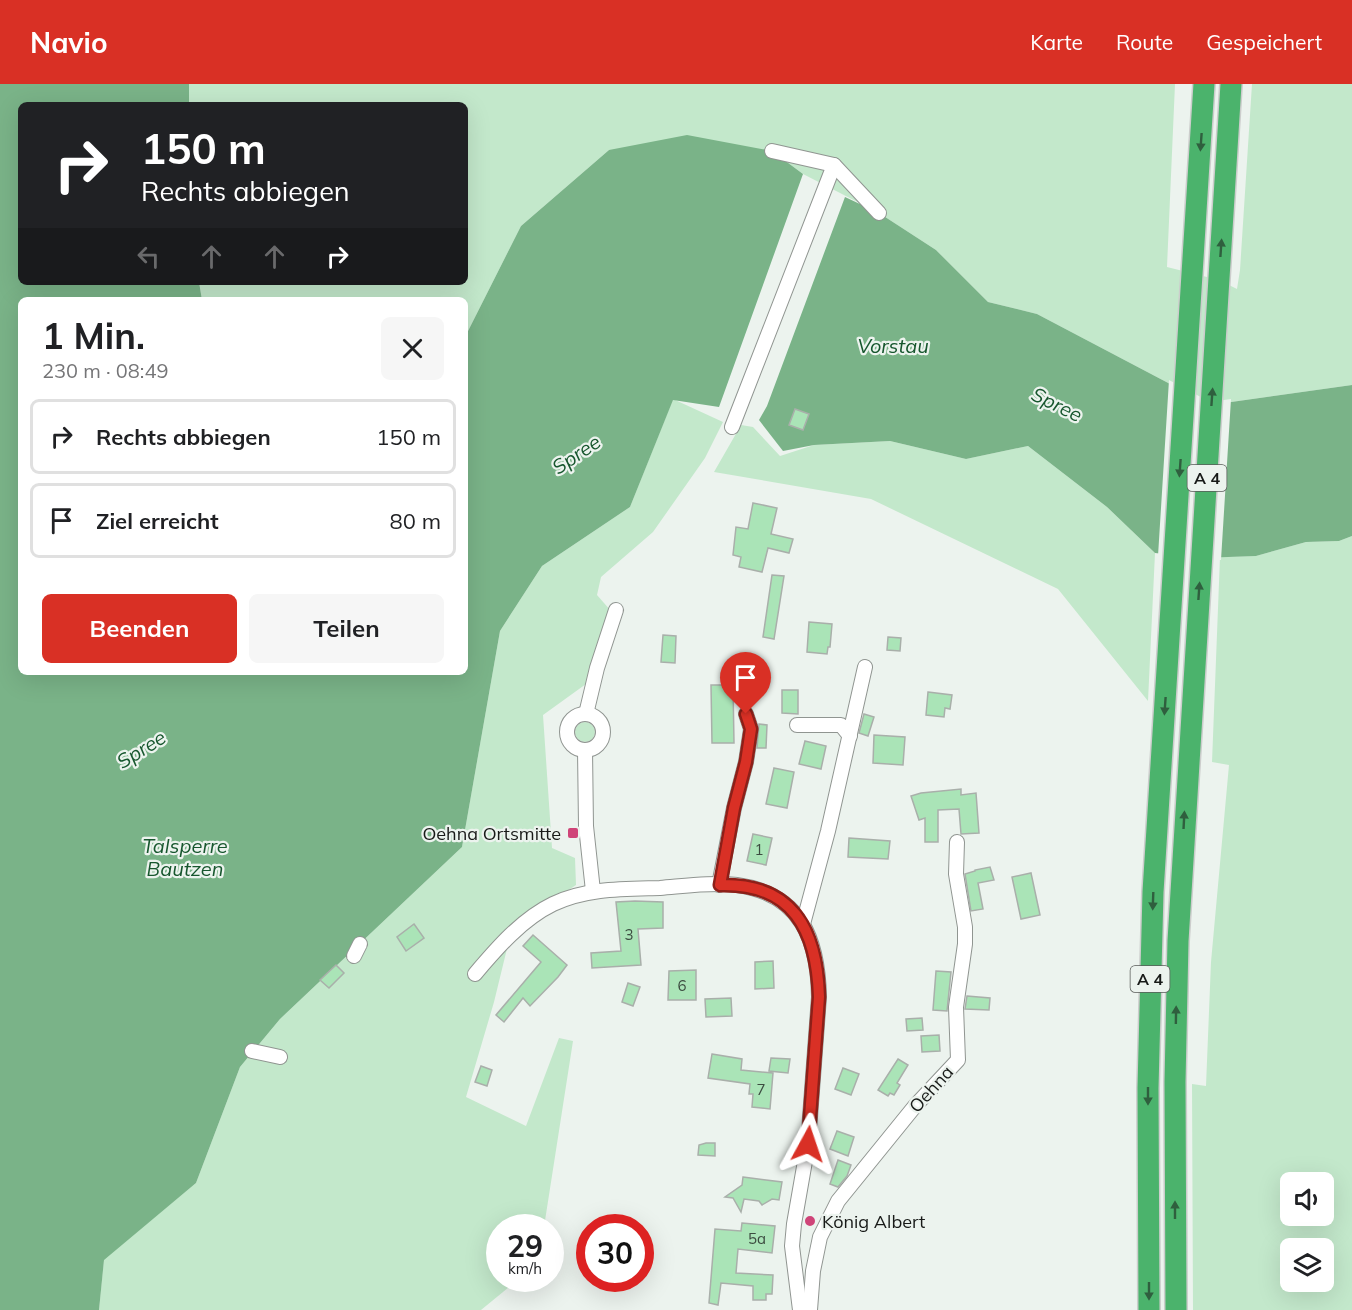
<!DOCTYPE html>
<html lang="de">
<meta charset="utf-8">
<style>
:root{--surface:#fff;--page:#f6f6f6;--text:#202124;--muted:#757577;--line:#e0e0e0;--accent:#d93025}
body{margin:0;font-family:Mulish,sans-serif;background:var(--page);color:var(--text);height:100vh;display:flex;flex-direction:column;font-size:22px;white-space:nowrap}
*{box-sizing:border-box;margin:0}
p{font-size:20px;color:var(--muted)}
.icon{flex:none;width:33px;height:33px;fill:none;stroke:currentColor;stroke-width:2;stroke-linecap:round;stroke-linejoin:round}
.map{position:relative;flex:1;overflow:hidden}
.details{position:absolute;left:18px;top:213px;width:450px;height:378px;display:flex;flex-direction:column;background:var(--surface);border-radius:9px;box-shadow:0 6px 24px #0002}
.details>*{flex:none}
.top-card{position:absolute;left:18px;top:18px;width:450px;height:183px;border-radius:9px;box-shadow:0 6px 24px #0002;background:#202124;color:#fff;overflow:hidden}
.buttons{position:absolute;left:1280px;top:1088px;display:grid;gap:12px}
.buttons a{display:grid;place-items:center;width:54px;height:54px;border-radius:9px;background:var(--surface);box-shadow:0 6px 24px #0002;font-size:30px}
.speed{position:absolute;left:486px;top:1130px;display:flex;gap:12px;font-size:30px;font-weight:700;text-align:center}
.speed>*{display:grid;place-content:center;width:78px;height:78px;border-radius:50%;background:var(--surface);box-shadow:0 6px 24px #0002;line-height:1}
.speed small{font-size:15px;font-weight:400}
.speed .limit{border:9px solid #d22;background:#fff;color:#111}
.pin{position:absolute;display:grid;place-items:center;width:51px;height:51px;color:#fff;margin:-62px -26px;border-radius:50% 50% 50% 0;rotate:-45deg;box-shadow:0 0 6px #0007}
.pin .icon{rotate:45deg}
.me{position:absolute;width:66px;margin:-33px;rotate:5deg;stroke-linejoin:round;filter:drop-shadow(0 0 4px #0008)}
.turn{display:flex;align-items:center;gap:21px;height:126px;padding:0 24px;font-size:27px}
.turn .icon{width:78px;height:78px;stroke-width:2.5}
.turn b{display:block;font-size:42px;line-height:51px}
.lanes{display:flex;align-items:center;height:57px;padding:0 24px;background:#0003;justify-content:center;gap:30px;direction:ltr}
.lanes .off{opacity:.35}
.round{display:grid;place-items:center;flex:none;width:63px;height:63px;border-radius:9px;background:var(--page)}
.overview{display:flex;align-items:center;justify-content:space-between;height:102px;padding:0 24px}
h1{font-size:36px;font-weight:700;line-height:45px}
.primary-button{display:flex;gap:12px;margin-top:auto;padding:12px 24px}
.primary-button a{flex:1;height:69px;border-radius:9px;background:var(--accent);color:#fff;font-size:24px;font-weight:700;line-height:69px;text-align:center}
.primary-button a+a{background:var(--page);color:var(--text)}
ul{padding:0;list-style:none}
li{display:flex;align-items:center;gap:18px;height:75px;margin:0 12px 9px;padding:0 12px;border:3px solid var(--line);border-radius:9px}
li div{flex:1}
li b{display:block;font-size:22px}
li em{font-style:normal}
header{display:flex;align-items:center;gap:36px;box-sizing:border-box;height:84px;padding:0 30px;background:var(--accent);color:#fff}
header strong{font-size:28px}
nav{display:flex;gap:33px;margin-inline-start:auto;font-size:21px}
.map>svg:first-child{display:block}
.green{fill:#c3e8cb;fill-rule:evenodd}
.water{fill:#7ab388}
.pier{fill:#ecf3ee}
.building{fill:#aae4b7;stroke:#a9afaa;stroke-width:1.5}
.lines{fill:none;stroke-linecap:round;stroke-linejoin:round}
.minor-casing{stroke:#909591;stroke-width:16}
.highway-casing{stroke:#cccdcc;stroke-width:24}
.minor{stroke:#fff;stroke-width:14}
.highway{stroke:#4bb36c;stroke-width:21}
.oneway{fill:#2f5f3e}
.route-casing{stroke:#8d1f18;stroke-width:15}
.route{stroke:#d93025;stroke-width:10}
.poi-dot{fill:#cf4478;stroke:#ecf3ee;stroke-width:2}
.labels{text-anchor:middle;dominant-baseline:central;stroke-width:4.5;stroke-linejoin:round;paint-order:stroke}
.number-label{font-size:15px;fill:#3c4c40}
.shield{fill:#ecf3ee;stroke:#585b58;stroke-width:1.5}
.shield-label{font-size:16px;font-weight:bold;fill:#181a18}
.poi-label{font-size:18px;fill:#181a18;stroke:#ecf3ee;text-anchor:end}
.street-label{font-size:18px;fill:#181a18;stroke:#ecf3ee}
.water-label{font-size:20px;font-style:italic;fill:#17572e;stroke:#ecf3ee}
</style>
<header>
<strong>Navio</strong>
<nav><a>Karte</a><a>Route</a><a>Gespeichert</a></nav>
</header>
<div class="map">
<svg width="1352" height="1226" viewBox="0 0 1352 1226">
<rect width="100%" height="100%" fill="#ecf3ee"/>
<!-- green -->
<g class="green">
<path d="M189,0H1175L1167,183L1219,196L1237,205L1240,186L1252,0H1352V301L1210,321L1037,230L988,218L936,166L879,129L803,90L772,67L609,66L521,142L465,253V216H202L199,198H465V21H189Z"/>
<path d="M673,315L723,338L705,374L653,448L601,493L597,511L611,527L586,600L543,631L552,764L575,774L576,801L512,844L494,918L466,1013L526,1042L559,954L573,957L544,1143H500V1194H520L481,1226H99L104,1175L196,1099L240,983L280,935L462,763L500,547L542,482L630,423Z"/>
<path d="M741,341L753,343L780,372L814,361L890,357L966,375L1028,362L1107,423L1155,469L1148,617L1058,505L871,415L714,388Z"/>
<path d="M1352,452V1226H1193L1192,1000L1206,1002L1211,878L1229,681L1212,678L1220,473L1256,472L1306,458L1339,457ZM1290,1098H1323V1131H1290ZM1290,1164H1323V1197H1290Z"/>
<circle cx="585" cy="648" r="10"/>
</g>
<!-- water -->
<g class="water">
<path d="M0,0H189V21H21V198H199L202,216H21V588H465V253L521,142L609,66L687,51L772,67L803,90L719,323L673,316L630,423L542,482L500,547L462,763L280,935L240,983L196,1099L104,1176L99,1226H0Z"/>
<path d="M845,113L879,129L936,166L988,218L1037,230L1210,321L1352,301V452L1339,457L1306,458L1256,472L1200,474L1155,469L1107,423L1028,362L966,375L890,357L814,361L783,367L759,336L767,322Z"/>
</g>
<!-- pier -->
<path class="pier" d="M1169,296L1210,318L1231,315L1221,476L1199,477L1158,472Z"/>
<!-- building -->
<g class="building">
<path d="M795,325L809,330L803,346L789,341Z"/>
<path d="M753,419L777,424L771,450L793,455L789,469L768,464L762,488L739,483L741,473L733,471L736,443L748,445Z"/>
<path d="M772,491L784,492L774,555L763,553Z"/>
<path d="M809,538L832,540L830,563H828L827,570L807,568Z"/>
<path d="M663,551L676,552L675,579L661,578Z"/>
<path d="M888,553L901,554L900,567L887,566Z"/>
<path d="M711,601H733L734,659H712Z"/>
<path d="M782,606H798V630L782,629Z"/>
<path d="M928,608L952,611L950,625L945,624L944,633L926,631Z"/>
<path d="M864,630L874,633L868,652L859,649Z"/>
<path d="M759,640L767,641L766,664H757Z"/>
<path d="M874,651L905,653L903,681L873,679Z"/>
<path d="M805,657L826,662L821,685L799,680Z"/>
<path d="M774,684L794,688L787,724L766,720Z"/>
<path d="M961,705V711L976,709L979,749L961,750L959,725L938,726V758H925V734L919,736L911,712L921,709Z"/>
<path d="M753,750L772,754L766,781L747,777Z"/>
<path d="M849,754L890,757L888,775L848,773Z"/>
<path d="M990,783L994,796L978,799L983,825L971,827L965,790L975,787V786Z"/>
<path d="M1031,789L1040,831L1021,835L1012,793Z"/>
<path d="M635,817L663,818V844L638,845L641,881L592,884L591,869L621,867L616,818Z"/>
<path d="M414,840L424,854L406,867L397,853Z"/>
<path d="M533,851L567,881L558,893L530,922L523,914L504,938L496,931L541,878L523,862Z"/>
<path d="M773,877L774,904L755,905V878Z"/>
<path d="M336,881L344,889L329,904L320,896Z"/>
<path d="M696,886V916H668L669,887Z"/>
<path d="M936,887L951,888L947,927L933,926Z"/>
<path d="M628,899L640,903L633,922L622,918Z"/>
<path d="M967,912L990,914L989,926L965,925Z"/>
<path d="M731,914L732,932L706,933L705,915Z"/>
<path d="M922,934L923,946L907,947L906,935Z"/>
<path d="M939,951L940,967L922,968L921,952Z"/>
<path d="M712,970L742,975L741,986L773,989L770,1025L752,1023L753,1010H749L750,1000L708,994Z"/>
<path d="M771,974L790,975L788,989L769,987Z"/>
<path d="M898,975L908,981L897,999L900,1001L894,1011L890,1009L888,1012L878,1006Z"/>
<path d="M481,982L492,986L487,1002L475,998Z"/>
<path d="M843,984L859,990L851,1011L835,1005Z"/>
<path d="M837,1047L854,1053L848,1072L830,1065Z"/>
<path d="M706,1059H715V1072L698,1071L699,1061Z"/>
<path d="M838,1076L851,1081L847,1092L838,1103L830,1100Z"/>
<path d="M743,1093L782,1098L779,1116L772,1115L762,1121L759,1117L744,1115L741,1128L733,1114L725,1113L742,1101Z"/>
<path d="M742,1139L775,1142L772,1169L738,1165L736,1189L773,1191L772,1210H766V1216H753V1202L721,1199L718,1221L709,1219L715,1145L741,1147Z"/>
</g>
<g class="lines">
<defs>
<g id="minor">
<path d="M772,67L834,81L879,129"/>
<path d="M732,343L834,81"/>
<path d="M586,630L597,584L616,526"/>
<circle cx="585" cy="648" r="18"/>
<path d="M797,641H841L850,652"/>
<path d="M585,666L586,742L593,807"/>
<path d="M719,801L734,724L746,678L751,645L746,630"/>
<path d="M803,840L828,747L865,583"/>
<path d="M354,872L360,860"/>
<path d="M475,890C497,864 522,835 553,820C587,804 623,805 660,804C685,802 713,798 737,801C801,810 818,855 819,913L808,1060L794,1140L792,1162L800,1226"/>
<path d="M252,967L280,973"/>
<path d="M810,1226L813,1187L820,1153L838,1117L915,1022L958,976L956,923L965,860V843L956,790L957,758"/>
</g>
<g id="highway">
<path d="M1149,1226L1148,1004L1153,808L1204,0"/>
<path d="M1176,1226L1175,998L1178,857L1231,0"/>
</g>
</defs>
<!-- minor casing -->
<use href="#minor" class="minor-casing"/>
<!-- highway casing -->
<use href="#highway" class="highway-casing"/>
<!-- minor -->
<use href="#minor" class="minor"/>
<!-- highway -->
<use href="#highway" class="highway"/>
</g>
<!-- one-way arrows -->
<defs><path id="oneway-solid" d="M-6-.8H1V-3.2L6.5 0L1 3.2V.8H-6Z" transform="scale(1.5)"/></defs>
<g class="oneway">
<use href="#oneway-solid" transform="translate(1201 58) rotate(94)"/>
<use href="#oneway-solid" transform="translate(1221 164) rotate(-86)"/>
<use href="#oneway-solid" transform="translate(1212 313) rotate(-86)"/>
<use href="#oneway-solid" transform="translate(1180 384) rotate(94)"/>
<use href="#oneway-solid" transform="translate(1199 507) rotate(-86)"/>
<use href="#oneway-solid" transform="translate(1165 622) rotate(94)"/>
<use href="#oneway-solid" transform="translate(1184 736) rotate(-87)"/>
<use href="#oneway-solid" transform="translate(1153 817) rotate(92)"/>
<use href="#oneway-solid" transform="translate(1176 931) rotate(-89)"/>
<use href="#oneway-solid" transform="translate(1148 1012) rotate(90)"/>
<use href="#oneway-solid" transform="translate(1175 1126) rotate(-90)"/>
<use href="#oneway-solid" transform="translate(1149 1207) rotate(90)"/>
</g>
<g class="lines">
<defs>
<path id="route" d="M746,630L751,645L746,678L734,724L720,801C793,799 817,846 819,913L808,1060"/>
</defs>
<!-- route casing -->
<use href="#route" class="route-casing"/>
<!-- route -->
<use href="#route" class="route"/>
</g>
<!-- markers -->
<g class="poi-dot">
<rect x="567" y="743" width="12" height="12" rx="3"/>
<circle cx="810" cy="1137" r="6"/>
</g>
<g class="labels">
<!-- number labels -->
<g class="number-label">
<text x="759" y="765">1</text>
<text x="629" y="850">3</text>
<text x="682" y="901">6</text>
<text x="761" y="1005">7</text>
<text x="757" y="1154">5a</text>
</g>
<!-- shield labels -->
<g class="shield">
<rect x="1187.5" y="381" width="39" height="26" rx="4.5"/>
<rect x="1130.5" y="882" width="39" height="26" rx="4.5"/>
</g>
<g class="shield-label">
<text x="1207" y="394">A 4</text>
<text x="1150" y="895">A 4</text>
</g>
<!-- poi labels -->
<g class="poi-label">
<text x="561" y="749">Oehna Ortsmitte</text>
<text x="822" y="1137" text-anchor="start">König Albert</text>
</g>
<!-- street labels -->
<g class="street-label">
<text transform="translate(931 1005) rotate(-48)">Oehna</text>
</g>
<!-- water labels -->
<g class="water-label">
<text x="893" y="261">Vorstau</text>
<text transform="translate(1057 320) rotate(26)">Spree</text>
<text transform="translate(576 370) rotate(-34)">Spree</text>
<text transform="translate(141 665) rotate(-32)">Spree</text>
<text x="185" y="761">Talsperre<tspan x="185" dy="23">Bautzen</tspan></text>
</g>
</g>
</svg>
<div class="buttons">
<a><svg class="icon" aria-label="sound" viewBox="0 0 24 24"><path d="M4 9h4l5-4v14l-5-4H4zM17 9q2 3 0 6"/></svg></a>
<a><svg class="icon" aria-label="layers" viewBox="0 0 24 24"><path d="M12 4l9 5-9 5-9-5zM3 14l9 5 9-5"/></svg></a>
</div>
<div class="speed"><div>29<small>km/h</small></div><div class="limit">30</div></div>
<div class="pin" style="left:746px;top:630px;background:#d93025"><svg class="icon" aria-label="arrive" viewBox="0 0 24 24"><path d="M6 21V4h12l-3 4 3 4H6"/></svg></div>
<svg class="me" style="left:808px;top:1060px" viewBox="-20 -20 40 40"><path d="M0-17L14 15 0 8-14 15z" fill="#d93025" stroke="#fff" stroke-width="4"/></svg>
<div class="top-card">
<div class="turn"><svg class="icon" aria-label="right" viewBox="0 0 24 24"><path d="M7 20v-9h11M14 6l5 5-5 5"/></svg><div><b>150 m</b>Rechts abbiegen</div></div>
<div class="lanes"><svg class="icon off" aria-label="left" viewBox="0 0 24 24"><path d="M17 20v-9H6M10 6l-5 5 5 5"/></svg><svg class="icon off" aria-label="ahead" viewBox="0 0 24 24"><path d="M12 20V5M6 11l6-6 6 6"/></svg><svg class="icon off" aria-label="ahead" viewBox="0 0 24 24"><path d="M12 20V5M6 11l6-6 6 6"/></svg><svg class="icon" aria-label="right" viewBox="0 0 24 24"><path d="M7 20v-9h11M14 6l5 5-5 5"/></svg></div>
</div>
<section class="details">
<div class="overview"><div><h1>1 Min.</h1><p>230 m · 08:49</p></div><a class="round"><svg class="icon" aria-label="close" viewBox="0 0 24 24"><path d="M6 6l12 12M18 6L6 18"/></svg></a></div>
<ul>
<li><svg class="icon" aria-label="right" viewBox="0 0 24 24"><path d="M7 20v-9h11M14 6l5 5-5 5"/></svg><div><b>Rechts abbiegen</b></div><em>150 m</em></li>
<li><svg class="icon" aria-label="arrive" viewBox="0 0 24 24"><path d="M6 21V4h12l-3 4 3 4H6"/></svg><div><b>Ziel erreicht</b></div><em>80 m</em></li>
</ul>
<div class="primary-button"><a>Beenden</a><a>Teilen</a></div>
</section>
</div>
